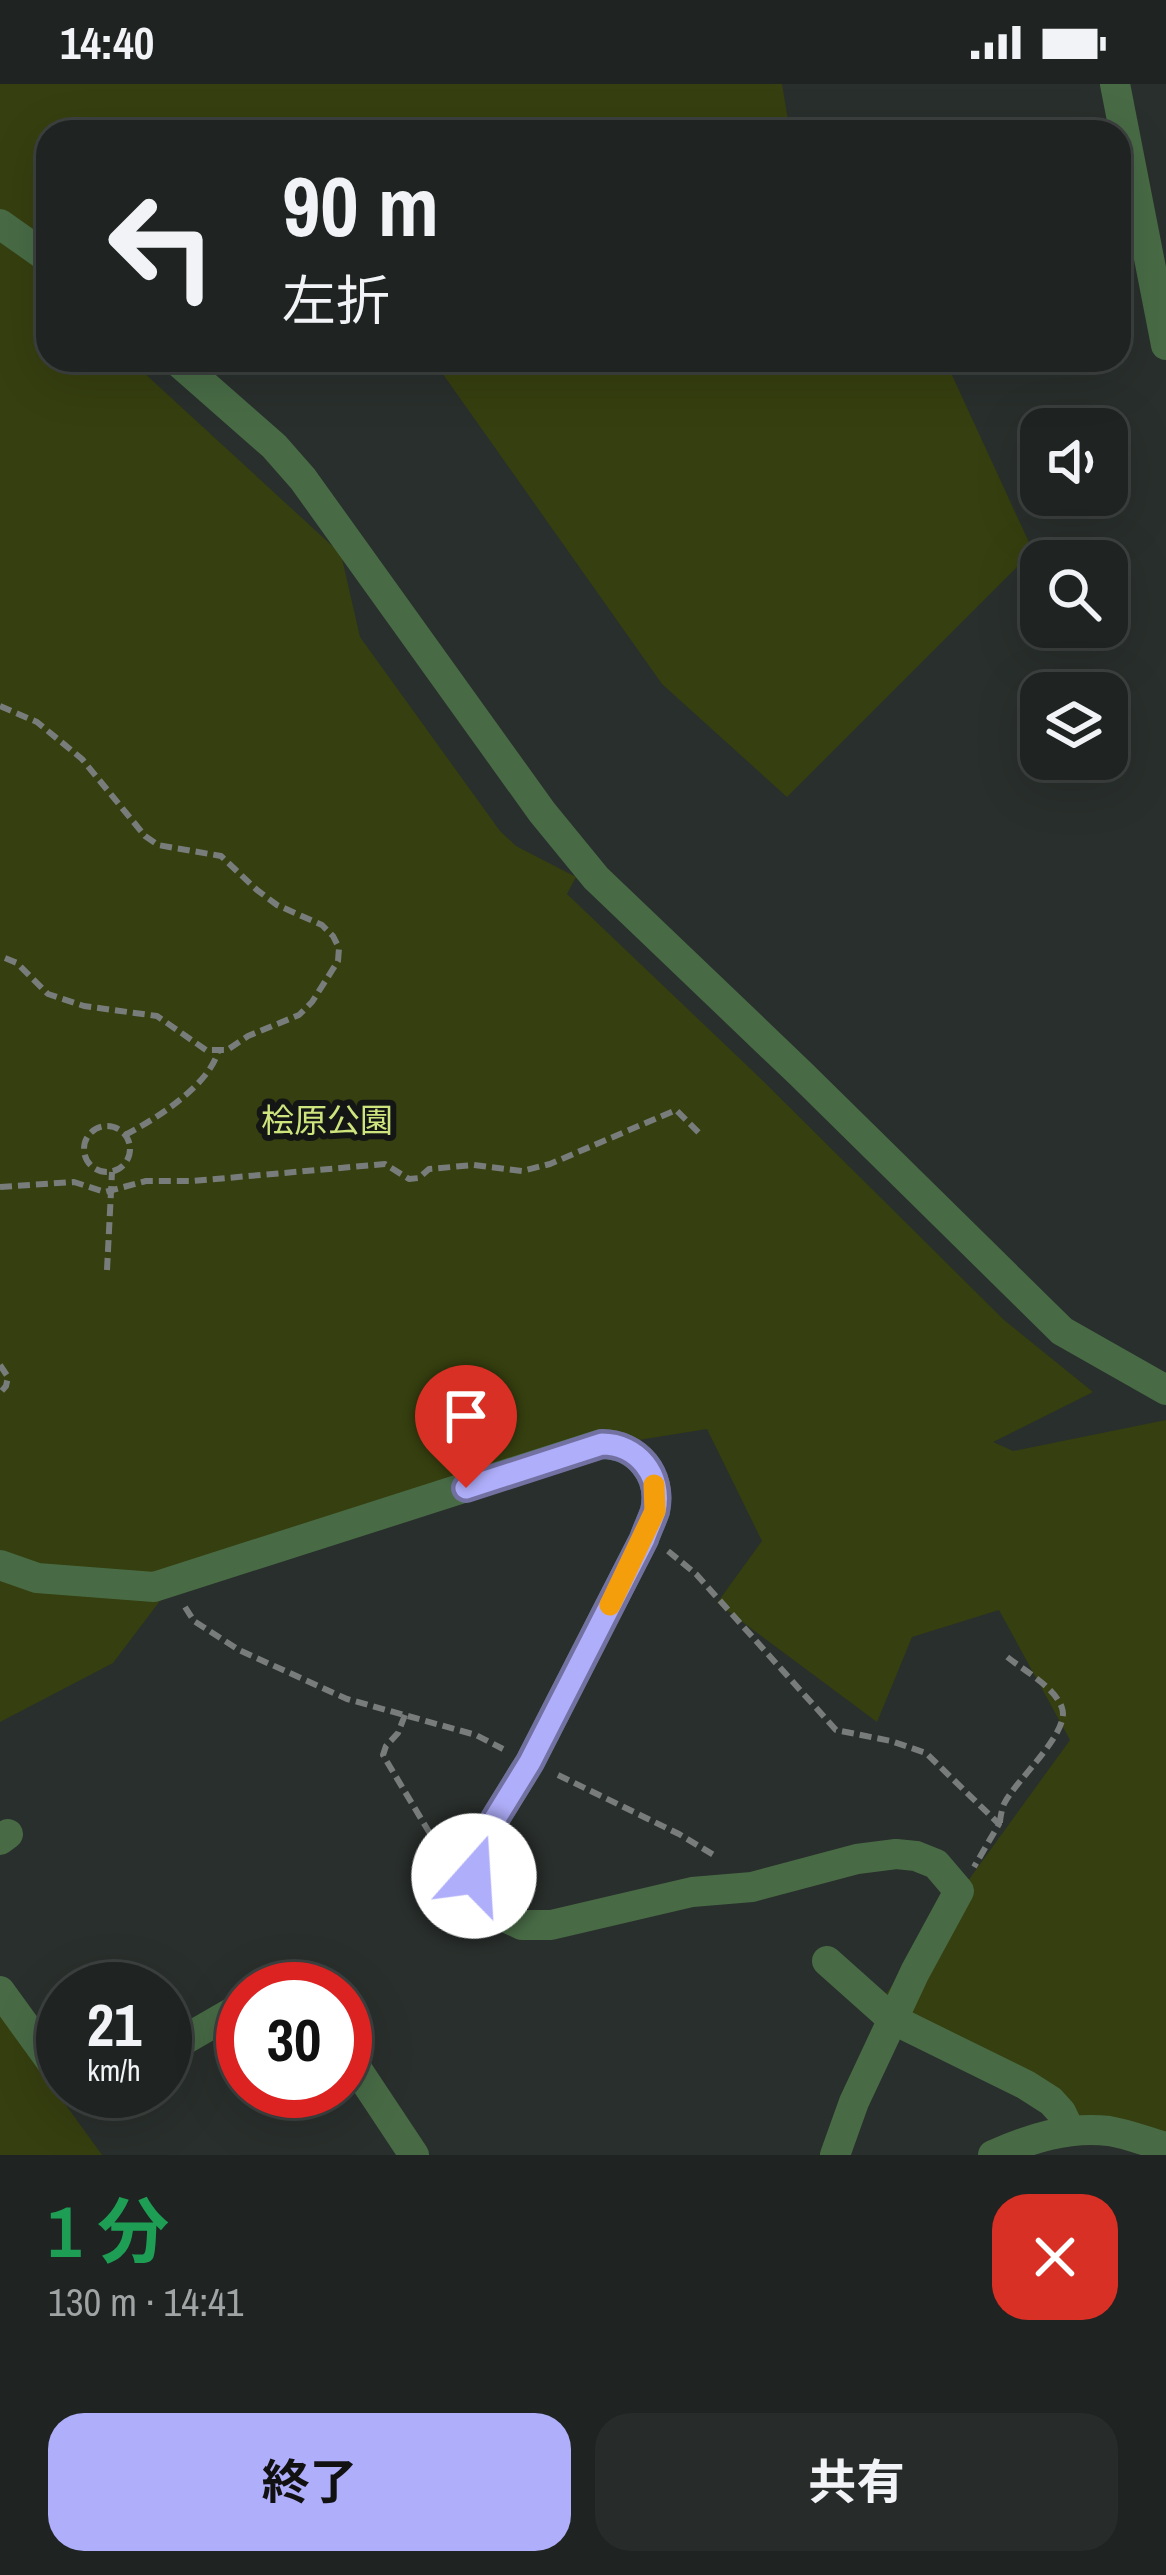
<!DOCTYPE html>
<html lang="ja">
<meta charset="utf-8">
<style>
:root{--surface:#1f2321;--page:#272b2a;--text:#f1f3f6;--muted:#a1a4a5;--line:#3c403f;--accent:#afaefa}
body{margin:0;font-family:"Archivo Narrow","Noto Sans JP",sans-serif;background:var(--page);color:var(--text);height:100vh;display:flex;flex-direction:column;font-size:45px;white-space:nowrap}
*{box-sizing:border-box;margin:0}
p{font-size:39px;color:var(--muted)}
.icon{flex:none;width:66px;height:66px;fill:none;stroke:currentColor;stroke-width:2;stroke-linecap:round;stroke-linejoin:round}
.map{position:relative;height:2071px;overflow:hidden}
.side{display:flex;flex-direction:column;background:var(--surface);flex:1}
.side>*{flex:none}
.guide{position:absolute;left:36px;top:36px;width:1095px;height:252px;border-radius:36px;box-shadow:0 12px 48px #0002,0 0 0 3px var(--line);background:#1f2321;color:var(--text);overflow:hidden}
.controls{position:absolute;left:1020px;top:324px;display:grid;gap:24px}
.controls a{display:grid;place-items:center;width:108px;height:108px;border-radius:24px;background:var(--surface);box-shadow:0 12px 48px #0002,0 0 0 3px var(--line);font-size:60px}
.speed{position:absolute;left:36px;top:1878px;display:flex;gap:24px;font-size:60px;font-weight:700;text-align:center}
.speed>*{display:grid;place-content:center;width:156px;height:156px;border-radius:50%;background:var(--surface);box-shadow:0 12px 48px #0002,0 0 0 3px var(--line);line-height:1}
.speed small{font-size:30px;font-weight:400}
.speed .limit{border:18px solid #d22;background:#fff;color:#111}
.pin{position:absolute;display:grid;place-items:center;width:102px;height:102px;color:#fff;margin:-123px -51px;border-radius:50% 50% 50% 0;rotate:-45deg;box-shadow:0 0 12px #0007}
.pin .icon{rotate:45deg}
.me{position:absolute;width:132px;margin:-66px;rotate:19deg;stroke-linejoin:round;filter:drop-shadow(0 0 9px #0008)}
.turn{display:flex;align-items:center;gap:42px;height:252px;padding:0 48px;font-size:54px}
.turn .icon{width:156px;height:156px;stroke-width:2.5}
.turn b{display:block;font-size:84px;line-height:102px}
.round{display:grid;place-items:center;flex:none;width:126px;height:126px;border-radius:36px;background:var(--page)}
.head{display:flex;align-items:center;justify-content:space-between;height:204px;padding:0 48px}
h1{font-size:72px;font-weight:700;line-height:90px;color:#1e9e55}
.action{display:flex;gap:24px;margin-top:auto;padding:24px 48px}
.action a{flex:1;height:138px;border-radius:36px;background:var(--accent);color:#111;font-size:48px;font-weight:700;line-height:138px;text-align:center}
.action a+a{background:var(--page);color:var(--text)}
.status{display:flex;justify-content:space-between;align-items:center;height:84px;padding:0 60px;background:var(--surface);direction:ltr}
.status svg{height:33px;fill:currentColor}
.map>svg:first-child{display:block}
.green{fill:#363f0f}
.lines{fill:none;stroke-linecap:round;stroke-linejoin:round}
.path{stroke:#787d7b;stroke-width:6;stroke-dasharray:12 6;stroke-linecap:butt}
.street{stroke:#486b45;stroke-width:30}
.route-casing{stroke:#7271a2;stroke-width:30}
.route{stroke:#afaefa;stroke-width:21}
.slow{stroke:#f59e0b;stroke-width:21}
.labels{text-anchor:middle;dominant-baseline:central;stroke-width:12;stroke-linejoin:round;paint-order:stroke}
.park-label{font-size:33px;fill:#cee47d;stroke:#131615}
</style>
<div class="status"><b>14:40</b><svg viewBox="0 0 49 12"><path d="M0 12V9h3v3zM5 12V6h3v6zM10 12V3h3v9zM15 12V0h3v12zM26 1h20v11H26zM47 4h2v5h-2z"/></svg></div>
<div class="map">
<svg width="1166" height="2071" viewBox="0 0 1166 2071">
<rect width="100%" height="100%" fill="#292f2c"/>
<!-- green -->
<g class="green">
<path d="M0,0H782L790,48H48V175L33,187L48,201V276H130L341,470L360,553L500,747L516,762L576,793L567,810L759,993L1004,1236L1093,1308L993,1358L1013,1367L1166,1336V2066L1066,2041L886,1910L1070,1656L999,1526L912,1553L877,1638L717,1519L762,1457L707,1345L539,1372L184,1485L113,1579L0,1638Z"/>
<path d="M433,276H945L1033,467L787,713L662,600Z"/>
<path d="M0,1930L102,2071H0Z"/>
</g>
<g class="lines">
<!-- path -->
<g class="path">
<path d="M0,622L37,638L82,675L145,752L158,761L221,772L257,806L277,821L322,841L333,852L339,864L338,877L312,918L299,931L248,952L227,966H206L157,932L84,922L48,910L17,879L0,872"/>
<circle cx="107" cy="1065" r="23"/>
<path d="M125,1051C156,1035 208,1002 218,968"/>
<path d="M0,1103L74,1098L105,1108L146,1097H193L385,1080L409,1095L419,1094L429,1085L474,1081L522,1087L550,1080L676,1026L701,1051"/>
<path d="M107,1186L112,1088"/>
<path d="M0,1281L8,1293L6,1302L0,1309"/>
<path d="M668,1467L696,1490L836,1646L891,1657L926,1669L999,1740L974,1783"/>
<path d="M185,1523L194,1537L239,1566L347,1615L476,1651L503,1665"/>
<path d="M405,1631L398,1649L386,1662L383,1671L444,1773"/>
<path d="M558,1691L679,1750L717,1773"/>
<path d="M1000,1739C1000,1735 1002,1724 1004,1720C1015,1697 1071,1648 1062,1624C1055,1603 1023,1586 1006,1572"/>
</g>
<!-- street -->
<g class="street">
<path d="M1115,0L1166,261"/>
<path d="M0,140L48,174"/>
<path d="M176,276L274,362L303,395L542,728L596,794L801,990L1062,1247L1166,1306"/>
<path d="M0,1481L37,1494L154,1503L601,1360C637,1360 663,1391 655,1427C652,1436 647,1446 644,1455L530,1678L477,1764L474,1792L480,1813L500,1831L522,1841H551L692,1808L752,1803L857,1775L896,1770L916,1772L936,1780L959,1807L915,1888L854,2018L835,2071"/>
<path d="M0,1756L8,1750"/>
<path d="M827,1877L892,1935L1026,2001L1051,2017L1061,2028L1070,2047"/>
<path d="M275,1905L289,1902L294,1905"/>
<path d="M0,1907L63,1994"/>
<path d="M165,1967L243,1922"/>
<path d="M345,1967L414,2071"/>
<path d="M74,2007L80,2011L95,2007"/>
<path d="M993,2071C1029,2055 1068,2042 1109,2047C1128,2050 1147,2058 1166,2063"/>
</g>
</g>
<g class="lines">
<defs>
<path id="route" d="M466,1404L602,1360C637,1360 663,1391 655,1427C652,1436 647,1446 644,1455L530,1678L477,1764L474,1792"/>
</defs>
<!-- route casing -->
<use href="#route" class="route-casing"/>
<!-- route -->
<use href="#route" class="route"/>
<!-- slow -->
<path class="slow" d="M610,1521L655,1427L654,1401"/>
</g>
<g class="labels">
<!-- park labels -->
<g class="park-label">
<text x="327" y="1036">桧原公園</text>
</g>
</g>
</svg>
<div class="controls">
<a><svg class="icon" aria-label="sound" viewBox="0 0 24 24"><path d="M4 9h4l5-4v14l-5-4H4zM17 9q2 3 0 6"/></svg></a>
<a><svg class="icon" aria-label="search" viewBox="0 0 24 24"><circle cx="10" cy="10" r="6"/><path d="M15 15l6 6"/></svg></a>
<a><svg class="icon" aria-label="layers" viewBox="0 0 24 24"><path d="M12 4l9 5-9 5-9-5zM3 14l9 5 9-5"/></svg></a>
</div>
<div class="speed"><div>21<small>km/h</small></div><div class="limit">30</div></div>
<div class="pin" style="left:466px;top:1404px;background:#d93025"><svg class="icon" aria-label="arrive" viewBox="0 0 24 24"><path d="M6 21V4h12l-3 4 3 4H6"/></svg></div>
<svg class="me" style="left:474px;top:1792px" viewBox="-20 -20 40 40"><circle r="19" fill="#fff"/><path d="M0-13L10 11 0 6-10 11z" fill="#afaefa"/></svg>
<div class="guide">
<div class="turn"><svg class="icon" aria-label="left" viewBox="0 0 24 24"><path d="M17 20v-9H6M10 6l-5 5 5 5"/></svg><div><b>90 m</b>左折</div></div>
</div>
</div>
<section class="side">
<div class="head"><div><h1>1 分</h1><p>130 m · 14:41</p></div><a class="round" style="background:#d93025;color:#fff"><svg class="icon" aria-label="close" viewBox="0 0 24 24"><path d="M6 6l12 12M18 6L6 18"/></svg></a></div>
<div class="action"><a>終了</a><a>共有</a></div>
</section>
